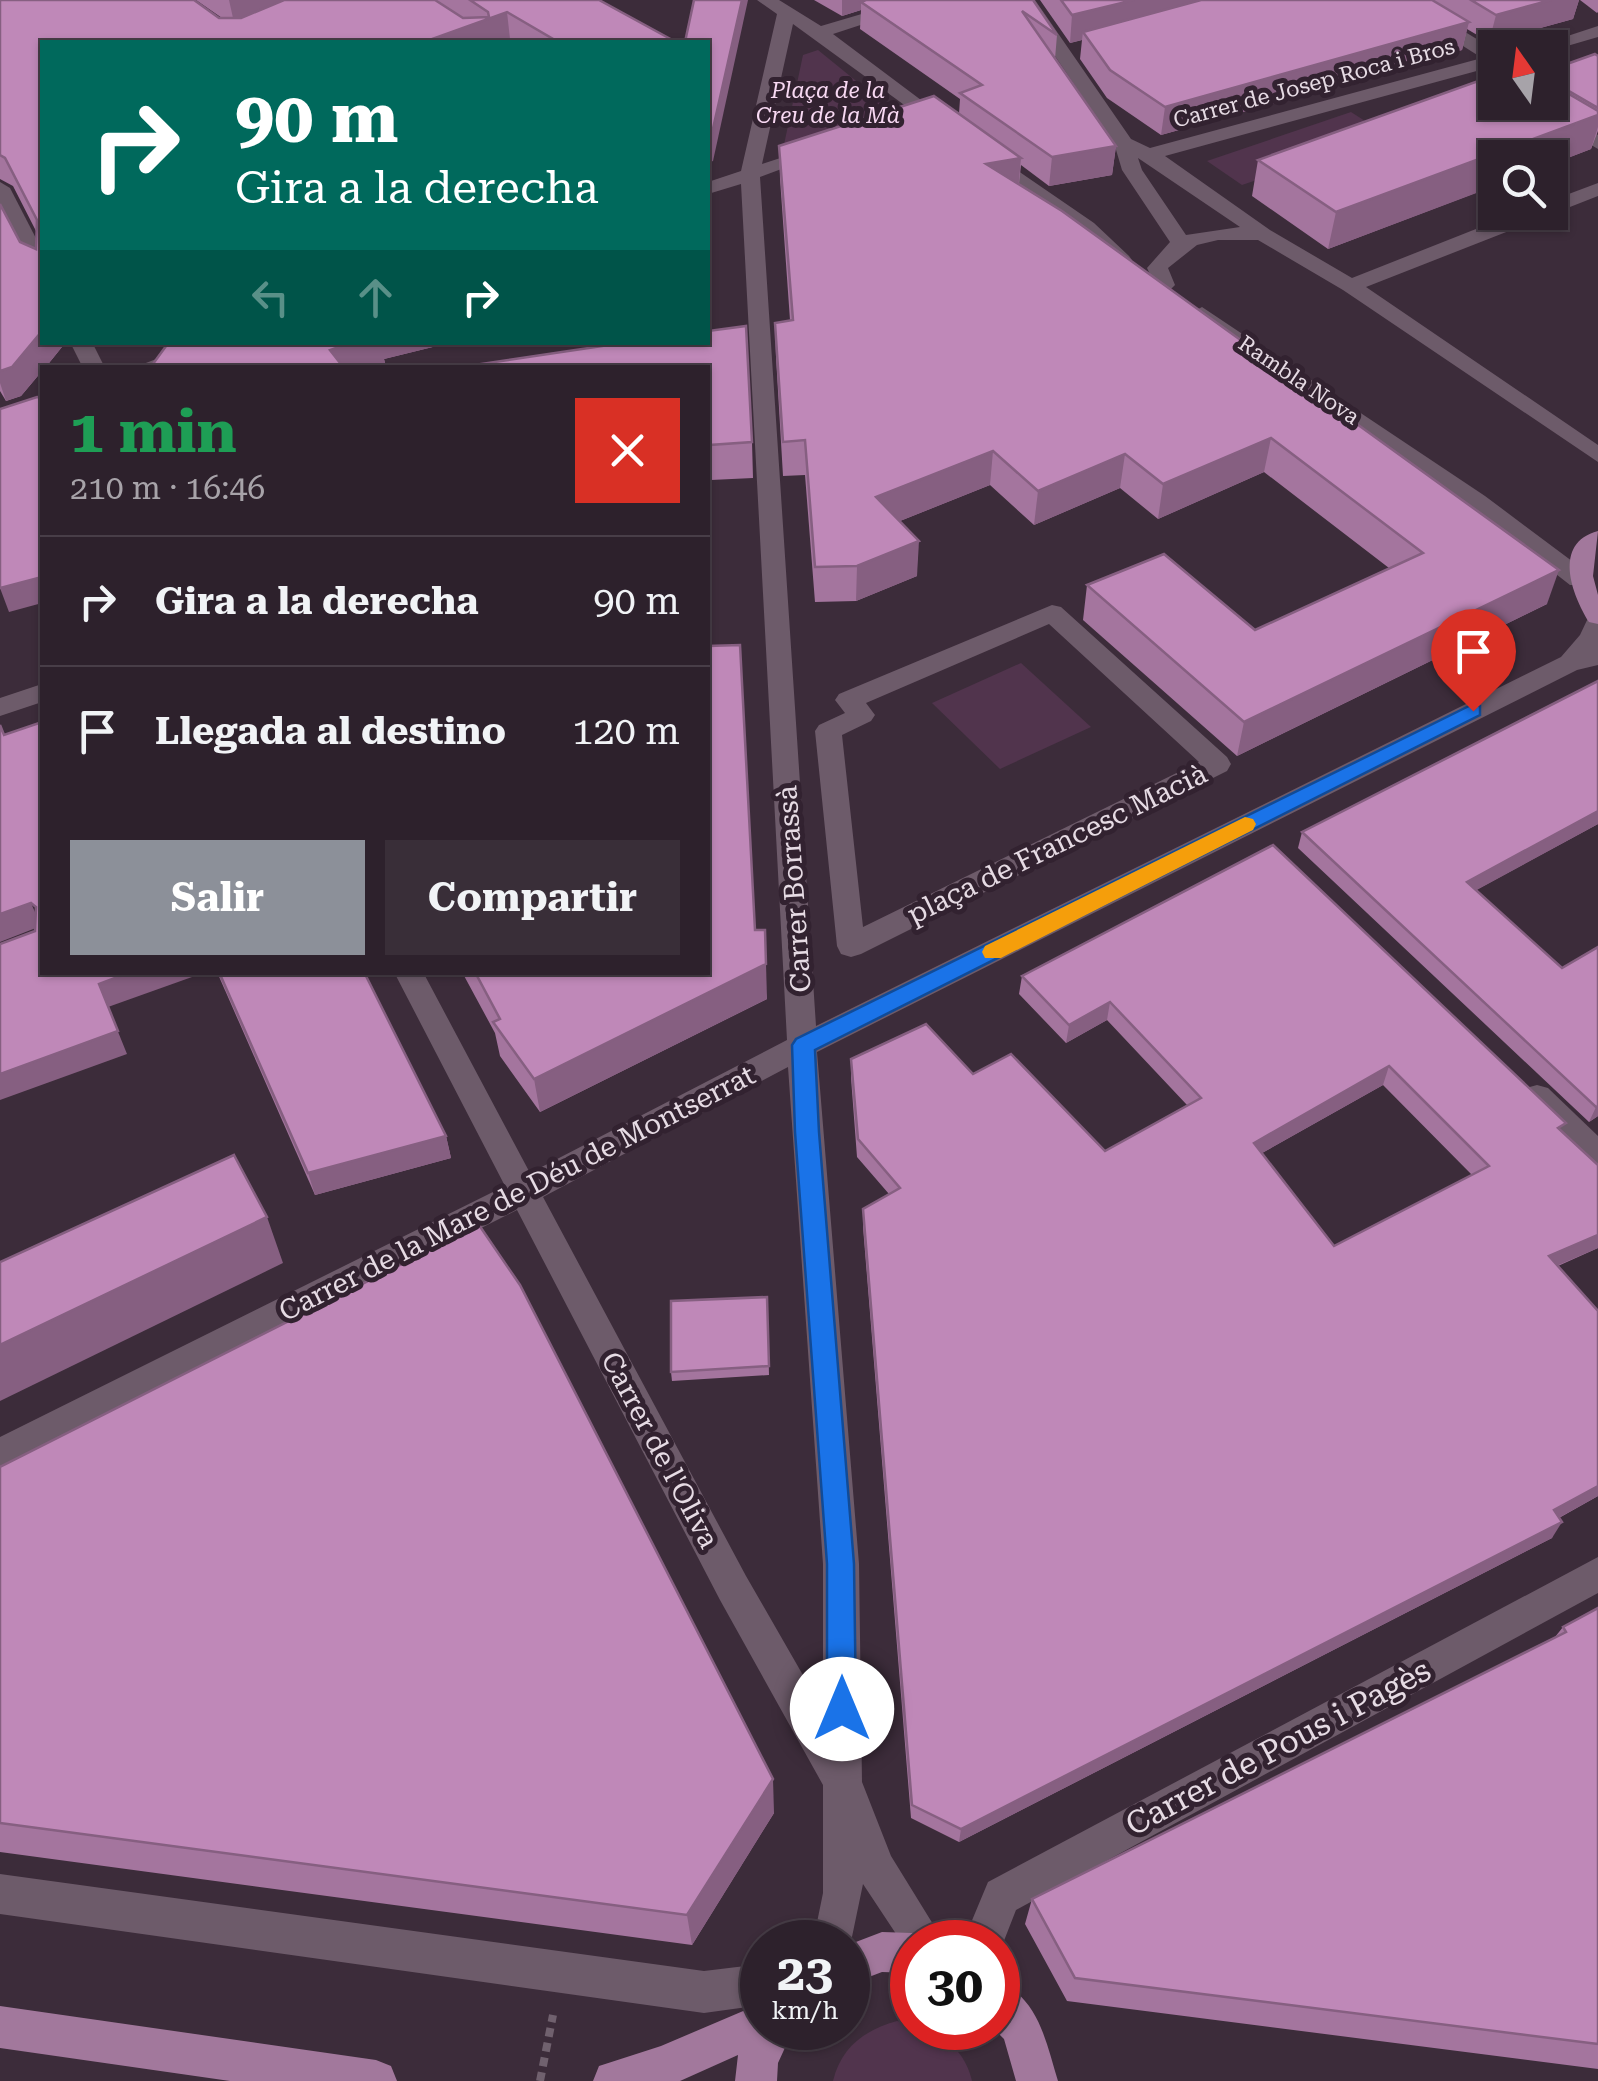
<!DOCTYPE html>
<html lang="es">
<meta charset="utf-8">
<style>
:root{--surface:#2d212c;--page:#392e38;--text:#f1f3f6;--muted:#a7a3a9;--line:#483e48;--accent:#8c9099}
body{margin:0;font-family:"Roboto Serif",serif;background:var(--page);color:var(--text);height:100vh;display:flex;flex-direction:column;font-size:38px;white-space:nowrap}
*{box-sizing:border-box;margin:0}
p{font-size:32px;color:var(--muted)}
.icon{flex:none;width:55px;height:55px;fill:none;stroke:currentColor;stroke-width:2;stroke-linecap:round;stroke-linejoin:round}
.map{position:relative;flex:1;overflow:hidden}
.sheet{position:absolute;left:40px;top:365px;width:670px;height:610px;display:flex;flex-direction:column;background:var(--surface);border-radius:0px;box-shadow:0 2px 8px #0004,0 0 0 2px var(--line)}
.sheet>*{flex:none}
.banner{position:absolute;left:40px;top:40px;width:670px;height:305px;border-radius:0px;box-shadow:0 2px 8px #0004,0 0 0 2px var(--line);background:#00695c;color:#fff;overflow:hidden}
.needle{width:65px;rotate:346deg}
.buttons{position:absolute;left:1478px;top:30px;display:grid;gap:20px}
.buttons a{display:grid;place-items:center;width:90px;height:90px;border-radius:0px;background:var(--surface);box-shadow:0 2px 8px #0004,0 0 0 2px var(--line);font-size:50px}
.speed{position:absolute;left:740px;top:1920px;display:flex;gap:20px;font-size:50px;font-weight:700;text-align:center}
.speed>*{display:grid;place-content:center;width:130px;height:130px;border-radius:50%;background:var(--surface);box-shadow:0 2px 8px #0004,0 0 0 2px var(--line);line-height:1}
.speed small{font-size:25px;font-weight:400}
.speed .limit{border:15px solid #d22;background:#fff;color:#111}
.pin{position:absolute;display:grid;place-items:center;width:85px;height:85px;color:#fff;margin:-102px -42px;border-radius:50% 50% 50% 0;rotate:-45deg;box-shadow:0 0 10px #0007}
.pin .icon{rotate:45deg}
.me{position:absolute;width:110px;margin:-55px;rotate:0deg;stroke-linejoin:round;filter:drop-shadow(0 0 8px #0008)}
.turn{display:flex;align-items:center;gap:35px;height:210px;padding:0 30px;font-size:45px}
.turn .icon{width:130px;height:130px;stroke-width:2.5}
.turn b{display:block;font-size:70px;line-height:85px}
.lanes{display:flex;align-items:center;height:95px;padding:0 30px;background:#0003;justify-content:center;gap:50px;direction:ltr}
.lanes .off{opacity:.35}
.round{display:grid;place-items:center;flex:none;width:105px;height:105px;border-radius:0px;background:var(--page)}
.headline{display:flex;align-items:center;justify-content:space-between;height:170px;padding:0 30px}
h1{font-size:60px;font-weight:700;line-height:75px;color:#1e9e55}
.action{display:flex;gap:20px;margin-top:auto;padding:20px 30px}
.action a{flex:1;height:115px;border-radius:0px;background:var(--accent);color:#fff;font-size:40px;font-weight:700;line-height:115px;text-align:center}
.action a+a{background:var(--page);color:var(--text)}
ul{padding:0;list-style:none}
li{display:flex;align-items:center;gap:30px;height:130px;padding:0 30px;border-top:2px solid var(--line)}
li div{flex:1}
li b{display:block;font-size:38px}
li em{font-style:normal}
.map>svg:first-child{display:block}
.green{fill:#51344d}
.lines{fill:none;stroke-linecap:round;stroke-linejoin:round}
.path{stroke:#70616e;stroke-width:8;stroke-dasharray:9 6;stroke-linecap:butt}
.minor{fill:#6d5b6a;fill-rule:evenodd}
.major{fill:#a2789c;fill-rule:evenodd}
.wall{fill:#a4759e;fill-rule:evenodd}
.shaded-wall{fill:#865f81}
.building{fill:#bf88b8;stroke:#865f81;stroke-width:2.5;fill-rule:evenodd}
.route{fill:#1a73e8;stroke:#114b97;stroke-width:2.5}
.slow{fill:#f59e0b}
.labels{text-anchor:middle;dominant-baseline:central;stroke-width:10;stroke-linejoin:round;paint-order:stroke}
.far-street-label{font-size:22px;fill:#e6dbe4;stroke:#322230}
.far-park-label{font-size:22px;font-style:italic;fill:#f8d9f3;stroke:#322230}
.street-label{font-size:28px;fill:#e6dbe4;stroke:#322230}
.near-street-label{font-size:32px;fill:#e6dbe4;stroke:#322230}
</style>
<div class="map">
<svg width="1598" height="2081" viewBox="0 0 1598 2081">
<rect width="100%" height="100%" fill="#3c2c3a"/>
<!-- green -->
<g class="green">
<path d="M818,50L898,115L782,154L803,55Z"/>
<path d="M1351,112L1387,135L1242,185L1207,161Z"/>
<path d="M1021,663L1091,727L1000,769L932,703Z"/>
<path d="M897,2021C930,2027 963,2042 972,2081H833C841,2047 865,2030 897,2021Z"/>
</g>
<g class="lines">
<!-- path -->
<path class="path" d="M540,2081L553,2015"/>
<!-- minor -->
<g class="minor">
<path d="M757,0H779L821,26L909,0H937L833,34L957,127L954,131H940L793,24L762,164L817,146L827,152L760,177L816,1026L1561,657L1580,635L1589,616L1598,614V665L1577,670L817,1052L859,1564L862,1782L891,1856L944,1942H912V1958L863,1884L848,1956V1942H813L823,1893V1785L720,1600L517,1210L0,1470V1437L505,1186L394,972H423L530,1173L787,1040L741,184L708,194V182L741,171L777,14ZM788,1067L823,1564V1710L746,1576L543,1197Z"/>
<path d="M1017,0H1035L1131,139L1150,148L1482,58L1390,0H1412L1495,50V66L1165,156L1270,230L1352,278L1519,212H1550V201L1598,183V196L1366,287L1598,445V462L1343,290L1258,240H1218L1197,245L1168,268L1175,285L1171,289H1157L1147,268L1170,242L1122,170L1114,143ZM1138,158L1240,227L1186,235L1142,170Z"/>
<path d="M1598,26V37L1550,51V48H1531Z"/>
<path d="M1519,102H1542L1598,135V149Z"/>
<path d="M989,151L1094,223L1129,256L1132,260L1129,264H1115L1080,231L982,161L979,157Z"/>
<path d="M0,182L10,188L42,250V275L32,269L0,208Z"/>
<path d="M1202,307L1485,496L1588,573L1591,579L1588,585H1570L1469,506L1194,318L1191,313Z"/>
<path d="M70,342H92L105,368H83Z"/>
<path d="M200,342H234L168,368H133Z"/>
<path d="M1052,605L1061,607L1227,757L1231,764L1227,771L861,954L851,957L841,954L837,946L815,731L819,725L845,713L835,700L839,694ZM1049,624L1199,762L863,927L842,735L871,721L875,715L866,703Z"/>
<path d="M42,684V702L0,716V698Z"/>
<path d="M1537,1085L1548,1088L1598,1136V1168L1587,1164L1526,1106L1522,1097L1526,1088Z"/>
<path d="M1598,1557V1593L1016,1910L998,1956V1942H963L988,1882Z"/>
<path d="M0,1874L704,1971L762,1964V2005L704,2013L0,1914Z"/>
</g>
<!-- major -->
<g class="major">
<path d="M1598,531L1593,576L1598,595V624L1589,622C1572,595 1552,543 1598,531Z"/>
<path d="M882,1932L912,1933L926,1939L928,1942H912V1973L882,1972L848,1985V1945Z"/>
<path d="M998,1981C1039,1999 1046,2042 1058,2081H1016L1004,2039L993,2028H998Z"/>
<path d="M762,2003V2028H794L778,2063L777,2081H735L738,2055L680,2081H593L599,2066L661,2046Z"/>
<path d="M0,2006L376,2060L391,2066L397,2081H230L0,2048Z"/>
</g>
</g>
<!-- wall -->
<g class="wall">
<path d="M0,0L219,18H222L196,0H599L676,42H516L510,39L42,42V342H66L45,368H42V371L21,396L6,401L0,391V204L20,242L36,249V231L13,186L0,179Z"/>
<path d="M814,0H1033L1057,35L1055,59L1116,146L1112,175L1049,186L1021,165L1019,184L1547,604L1237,756L1083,620L1087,585L1255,630L1389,568L1264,472L1158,519L1120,488L1034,525L990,485L900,521L917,576L856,601L815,602L805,475L783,476L776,357L775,323L790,320L780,179L779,146L959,114L960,99L860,29L861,10L842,16Z"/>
<path d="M1040,0H1579L1573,19L1489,42L1467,29L1462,50L1161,135L1107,98L1080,59L1082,40L1070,43Z"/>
<path d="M1580,0H1598V12L1597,13Z"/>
<path d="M1598,56V131L1591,149L1328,249L1252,196L1258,160L1550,102V70Z"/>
<path d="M114,342H453L384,359L385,363L371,368H150L165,347Z"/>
<path d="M708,368L752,442L753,478L711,480V605H708Z"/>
<path d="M1598,681V824L1476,890L1562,968L1598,1116L1589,1122L1298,848L1302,832Z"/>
<path d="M1273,845L1562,1132L1598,1248L1558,1266L1598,1311V1496L1559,1518L1552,1538L959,1842L911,1818L863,1227V1209L889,1194L857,1157L851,1078V1059L973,1074L1105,1151L1187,1105L1107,1020L1066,1043L1019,994L1022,976ZM1383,1085L1472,1175L1334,1246L1262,1153Z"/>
<path d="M755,930L767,999L540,1112L500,1056L495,1033L462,972H708Z"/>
<path d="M217,972H364L446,1136L451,1158L315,1195Z"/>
<path d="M767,1297L769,1375L672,1381L671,1372Z"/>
<path d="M0,1467L774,1813L692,1945L0,1852Z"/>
<path d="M1598,1608V2069L1067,2001L1025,1924L1032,1899L1555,1637L1563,1627Z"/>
</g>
<!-- shaded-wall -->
<g class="shaded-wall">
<path d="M229,0H311L235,27Z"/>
<path d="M742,0H748L713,161L708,163V135Z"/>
<path d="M842,0H896L861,2V10L842,16Z"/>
<path d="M1134,0H1237L1083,32L1082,40L1070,43L1072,15Z"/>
<path d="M1551,0H1579L1573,19L1489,42L1496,15Z"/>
<path d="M507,12L510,39L502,42H424Z"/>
<path d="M1469,22L1462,50L1161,135L1165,107Z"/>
<path d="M1598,115V127L1591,149L1550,165V158H1495V186L1328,249L1336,212Z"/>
<path d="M1116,146L1112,175L1049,186L1052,157Z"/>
<path d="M1021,158L1018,191L986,164Z"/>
<path d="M42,331V342H66L45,368H42V371L21,396L6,401L0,383V371Z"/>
<path d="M353,342H453L384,359L385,363L371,368H333L330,350Z"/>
<path d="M1271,438L1264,472L1158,519L1163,484Z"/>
<path d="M710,445L711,480V605L709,570Z"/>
<path d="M993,451L990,485L875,531L876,497Z"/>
<path d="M1125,454L1120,488L1034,525L1038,491Z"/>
<path d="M919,541L917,576L856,601L857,566Z"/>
<path d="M1559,570L1547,604L1237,756L1244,722Z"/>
<path d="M42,577V603L9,612L0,588Z"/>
<path d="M1598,811V824L1462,898L1467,882Z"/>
<path d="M31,903L41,926L0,942V914Z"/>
<path d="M766,964L767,999L540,1112L534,1079Z"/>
<path d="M131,972H206L108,1007L127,1054L0,1100V1074L99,984Z"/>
<path d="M1110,1002L1107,1020L1066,1043L1069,1025Z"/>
<path d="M1389,1066L1383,1085L1248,1161L1254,1143Z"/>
<path d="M1598,1106V1116L1589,1122L1596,1107Z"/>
<path d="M446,1136L451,1158L315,1195L308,1173Z"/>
<path d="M267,1217L283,1263L0,1401V1345Z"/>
<path d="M1598,1235V1248L1540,1273L1549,1256Z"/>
<path d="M1598,1486V1496L1544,1526L1554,1510Z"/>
<path d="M1562,1522L1552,1538L959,1842L961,1829Z"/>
<path d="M773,1779L774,1813L692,1945L687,1915Z"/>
</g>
<!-- building -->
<g class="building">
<path d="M0,0H194L219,18H241L284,0H435L463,18L489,17L488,12L470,0H599L676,42H551L553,39L507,12L424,42H86L84,41L85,42H42V331L12,367L0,371V204L20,242L36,249L37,220L5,158L0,155Z"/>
<path d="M694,0H742L712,133L708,135V42H685Z"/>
<path d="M866,0H1033L1057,35L1022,11L1116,146L1052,157L960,93L982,85L861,2Z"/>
<path d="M1061,0H1134L1072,15Z"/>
<path d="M1201,0H1432L1469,22L1165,107L1110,70L1083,32Z"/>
<path d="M1471,0H1551L1496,15Z"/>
<path d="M1595,54L1598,56V108L1550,80V70Z"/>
<path d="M1495,75V102H1550V83L1598,111V115L1336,212L1258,160Z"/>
<path d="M934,96L1021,158L986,164L1062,211L1559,570L1244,722L1087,585L1164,554L1255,630L1423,553L1271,438L1163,484L1125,454L1038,491L993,451L876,497L919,541L857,566L815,567L805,440L783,442L775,323L793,320L779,146Z"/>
<path d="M746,326L752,442L710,445L709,570H708V368L461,367L629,342H708V331Z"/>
<path d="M169,342H353L330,350L344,368H150Z"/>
<path d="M37,397L42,398V577L0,588V409Z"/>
<path d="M740,645L755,930H765L766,964L534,1079L493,1022L500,1019L475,972H708V646Z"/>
<path d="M1598,681V811L1467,882L1562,968L1598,947V1106L1596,1107L1302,832Z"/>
<path d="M42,722V972H131L99,984L118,1031L0,1074V944L35,931L36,907L31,903L0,914V725L4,735Z"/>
<path d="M1273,845L1566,1123L1558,1128L1598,1165V1235L1549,1256L1598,1311V1486L1554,1510L1562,1522L961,1829L912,1805L863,1209L900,1188L858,1139L851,1059L926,1024L973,1074L1011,1054L1105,1151L1201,1098L1110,1002L1069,1025L1022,976ZM1389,1066L1489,1166L1334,1246L1254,1143Z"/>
<path d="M219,972H364L446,1136L308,1173Z"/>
<path d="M234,1155L267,1217L0,1345V1262Z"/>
<path d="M479,1225L520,1285L773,1779L687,1915L0,1823V1467Z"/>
<path d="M767,1297L769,1366L671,1372V1301Z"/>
<path d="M1598,1608V2044L1075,1978L1032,1899L1566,1632L1563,1627Z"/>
</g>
<!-- route -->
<path class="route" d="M1473,704L1480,706V715L815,1050L819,1132L854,1564L856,1709L852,1719L842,1723L831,1719L827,1709V1564L795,1132L792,1045L796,1039Z"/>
<!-- slow -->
<path class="slow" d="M1245,817L1253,819L1256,824L1253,830L1001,958H985L982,952L985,946Z"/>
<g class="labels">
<!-- far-street labels -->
<g class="far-street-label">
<text transform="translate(1314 83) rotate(-15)">Carrer de Josep Roca i Bros</text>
<text transform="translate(1299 380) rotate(34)">Rambla Nova</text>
</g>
<!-- far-park labels -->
<g class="far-park-label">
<text x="828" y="90">Plaça de la<tspan x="828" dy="25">Creu de la Mà</tspan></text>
</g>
<!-- street labels -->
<g class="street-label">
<text transform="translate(1057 844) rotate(-26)">plaça de Francesc Macià</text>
<text transform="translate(794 889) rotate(-94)">Carrer Borrassà</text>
<text transform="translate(517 1193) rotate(-27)">Carrer de la Mare de Déu de Montserrat</text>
<text transform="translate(660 1450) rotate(62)">Carrer de l'Oliva</text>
</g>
<!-- near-street labels -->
<g class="near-street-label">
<text transform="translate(1278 1747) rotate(-28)">Carrer de Pous i Pagès</text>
</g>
</g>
</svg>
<div class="buttons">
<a><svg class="needle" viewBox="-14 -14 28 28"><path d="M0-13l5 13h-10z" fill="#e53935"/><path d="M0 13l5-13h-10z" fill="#a7a3a9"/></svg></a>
<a><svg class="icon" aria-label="search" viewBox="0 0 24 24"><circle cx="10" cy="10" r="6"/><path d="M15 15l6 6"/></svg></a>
</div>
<div class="speed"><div>23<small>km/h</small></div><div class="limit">30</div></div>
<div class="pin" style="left:1473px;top:711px;background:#d93025"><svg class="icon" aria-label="arrive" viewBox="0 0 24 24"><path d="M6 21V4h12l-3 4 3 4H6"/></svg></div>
<svg class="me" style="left:842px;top:1709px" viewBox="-20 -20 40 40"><circle r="19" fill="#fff"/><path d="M0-13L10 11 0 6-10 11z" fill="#1a73e8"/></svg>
<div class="banner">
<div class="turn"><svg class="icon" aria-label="right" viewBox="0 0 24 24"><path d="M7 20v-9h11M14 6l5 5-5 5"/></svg><div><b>90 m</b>Gira a la derecha</div></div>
<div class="lanes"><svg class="icon off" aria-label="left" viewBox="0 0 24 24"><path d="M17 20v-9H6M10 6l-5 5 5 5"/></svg><svg class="icon off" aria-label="ahead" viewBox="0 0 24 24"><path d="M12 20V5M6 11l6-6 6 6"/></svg><svg class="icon" aria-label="right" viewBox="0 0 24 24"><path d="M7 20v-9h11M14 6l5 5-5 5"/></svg></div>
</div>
<section class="sheet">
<div class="headline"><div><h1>1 min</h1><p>210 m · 16:46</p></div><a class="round" style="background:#d93025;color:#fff"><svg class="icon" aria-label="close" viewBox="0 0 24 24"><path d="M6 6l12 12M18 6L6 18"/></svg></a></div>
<ul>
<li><svg class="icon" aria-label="right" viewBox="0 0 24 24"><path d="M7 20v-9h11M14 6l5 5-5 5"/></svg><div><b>Gira a la derecha</b></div><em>90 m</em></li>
<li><svg class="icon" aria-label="arrive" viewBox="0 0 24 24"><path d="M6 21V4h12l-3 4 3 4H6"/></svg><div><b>Llegada al destino</b></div><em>120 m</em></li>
</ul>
<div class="action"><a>Salir</a><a>Compartir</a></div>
</section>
</div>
